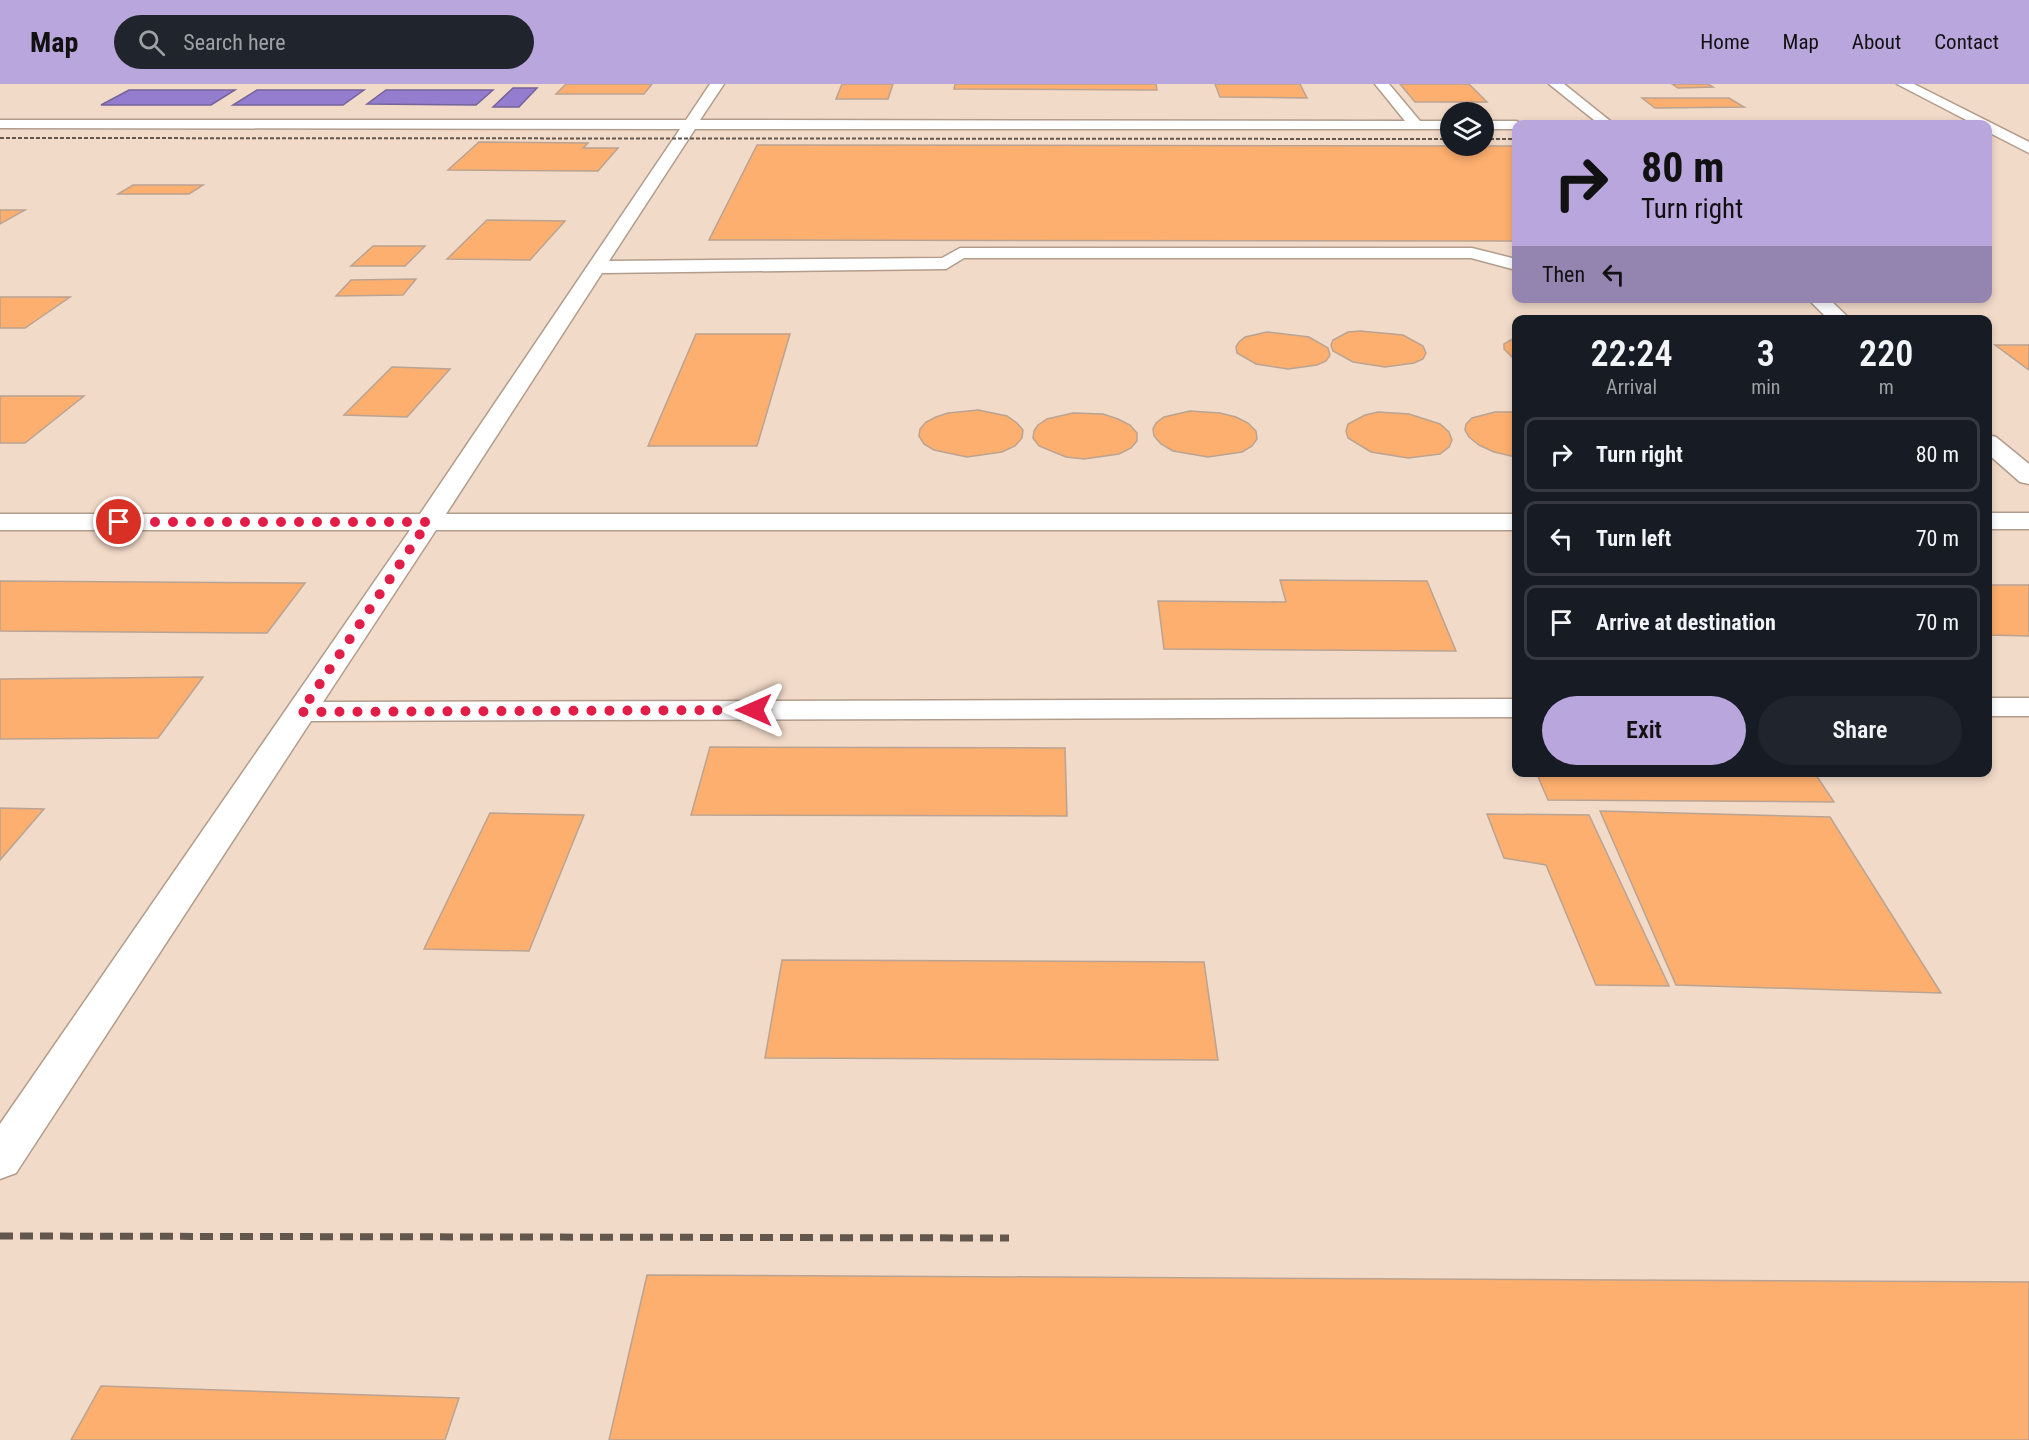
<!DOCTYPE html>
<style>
:root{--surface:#171b24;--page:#20242c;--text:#f1f3f6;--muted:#9ea1a6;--line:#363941;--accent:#b8a6dd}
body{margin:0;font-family:"Roboto Condensed",sans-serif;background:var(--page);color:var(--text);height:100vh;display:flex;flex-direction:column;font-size:22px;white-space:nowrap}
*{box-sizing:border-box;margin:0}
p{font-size:20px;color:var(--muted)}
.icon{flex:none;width:33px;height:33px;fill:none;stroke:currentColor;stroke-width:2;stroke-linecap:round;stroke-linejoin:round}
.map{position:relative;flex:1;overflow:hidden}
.sheet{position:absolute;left:1512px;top:231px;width:480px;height:462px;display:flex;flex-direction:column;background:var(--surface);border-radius:12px;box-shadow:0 3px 9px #0003}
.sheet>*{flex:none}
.guide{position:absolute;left:1512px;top:36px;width:480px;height:183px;border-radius:12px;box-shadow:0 3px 9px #0003;background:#b8a6dd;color:#111;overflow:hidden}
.controls{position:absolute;left:1440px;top:18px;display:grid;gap:12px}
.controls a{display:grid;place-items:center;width:54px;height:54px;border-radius:50%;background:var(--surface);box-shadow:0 3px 9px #0003;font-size:30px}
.pin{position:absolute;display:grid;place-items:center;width:51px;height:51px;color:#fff;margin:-26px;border:3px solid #fff;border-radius:50%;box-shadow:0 2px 6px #0007}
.me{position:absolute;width:66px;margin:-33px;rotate:270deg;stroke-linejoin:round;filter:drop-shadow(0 0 4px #0008)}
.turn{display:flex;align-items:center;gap:21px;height:126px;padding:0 30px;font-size:27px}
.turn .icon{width:78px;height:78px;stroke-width:2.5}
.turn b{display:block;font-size:42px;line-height:51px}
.then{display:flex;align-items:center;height:57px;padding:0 30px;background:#0003;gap:12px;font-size:22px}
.eta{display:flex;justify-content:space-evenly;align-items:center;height:102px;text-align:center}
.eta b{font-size:36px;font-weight:600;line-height:42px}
.cta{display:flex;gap:12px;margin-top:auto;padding:12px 30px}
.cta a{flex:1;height:69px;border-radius:36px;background:var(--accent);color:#111;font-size:24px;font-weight:600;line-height:69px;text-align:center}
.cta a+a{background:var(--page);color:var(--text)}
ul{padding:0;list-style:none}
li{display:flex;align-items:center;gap:18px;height:75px;margin:0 12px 9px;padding:0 18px;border:3px solid var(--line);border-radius:12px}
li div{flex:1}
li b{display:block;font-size:22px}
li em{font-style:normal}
header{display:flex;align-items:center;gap:36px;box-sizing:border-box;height:84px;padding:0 30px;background:var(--accent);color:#111}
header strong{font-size:28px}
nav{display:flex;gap:33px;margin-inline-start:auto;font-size:21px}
.search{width:420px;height:54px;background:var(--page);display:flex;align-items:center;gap:15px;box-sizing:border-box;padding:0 21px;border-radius:33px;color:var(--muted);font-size:22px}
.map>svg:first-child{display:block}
.water{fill:#947dce;stroke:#75639a;stroke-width:1.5}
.building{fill:#fdaf6f;stroke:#baa392;stroke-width:1.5}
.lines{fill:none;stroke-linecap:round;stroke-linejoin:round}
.minor-casing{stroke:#b29c8c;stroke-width:3}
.minor{fill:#fff;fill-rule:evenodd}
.rail-far1{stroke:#63574d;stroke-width:2;stroke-dasharray:4 2;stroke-linecap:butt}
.rail{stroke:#63574d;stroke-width:7;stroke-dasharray:13 7;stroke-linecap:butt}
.route{stroke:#e11d48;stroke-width:10;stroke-dasharray:0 18}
</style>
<header>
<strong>Map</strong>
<div class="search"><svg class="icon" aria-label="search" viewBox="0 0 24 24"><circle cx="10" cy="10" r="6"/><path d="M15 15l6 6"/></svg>Search here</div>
<nav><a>Home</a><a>Map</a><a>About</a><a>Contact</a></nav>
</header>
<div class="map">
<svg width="2029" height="1356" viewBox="0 0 2029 1356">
<rect width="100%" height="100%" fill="#f2dac8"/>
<!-- water -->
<g class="water">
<path d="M513,4H537L519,23H493Z"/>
<path d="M129,6H235L211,21H101Z"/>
<path d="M257,6H364L343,21H233Z"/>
<path d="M386,6H493L476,21L367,20Z"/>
</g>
<!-- building -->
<g class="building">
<path d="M566,0H652L644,10H556Z"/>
<path d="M842,0H893L888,15H836Z"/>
<path d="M955,0H1156L1157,6L954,5Z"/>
<path d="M1215,0H1300L1307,14L1220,13Z"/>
<path d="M1400,0H1469L1487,18H1415Z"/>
<path d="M1672,0H1708L1713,3L1678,4Z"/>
<path d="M1642,14H1729L1744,23L1655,24Z"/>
<path d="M479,58L588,59L583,64H618L598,87L448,86Z"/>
<path d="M757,61L1516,62V157L709,156Z"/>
<path d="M133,101H203L189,110H118Z"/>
<path d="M0,126H25L0,140Z"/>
<path d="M487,136L565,137L530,176L447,175Z"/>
<path d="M373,162H425L405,182H351Z"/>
<path d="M416,195L403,211L336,212L351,196Z"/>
<path d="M0,213H70L25,244H0Z"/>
<path d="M1360,247L1403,251L1423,262L1426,269L1423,275L1414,279L1385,283L1353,278L1333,267L1331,261L1333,256L1348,248Z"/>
<path d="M1267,248L1309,253L1328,264L1330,271L1326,277L1317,281L1288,285L1256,280L1237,269L1236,263L1239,258L1245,253Z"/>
<path d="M696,250H790L757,362H648Z"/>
<path d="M1516,253V277L1504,265V260Z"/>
<path d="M1995,261H2029V286Z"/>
<path d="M392,283L450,285L407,333L344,331Z"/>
<path d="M0,312H84L25,359H0Z"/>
<path d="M978,326L1007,332L1017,339L1023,346L1022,354L1015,362L1002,368L967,373L934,366L924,360L919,352L920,345L926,338L936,333L948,329Z"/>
<path d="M1190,327L1220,329L1236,333L1248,339L1256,347L1257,355L1252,362L1242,368L1208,373L1173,367L1161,360L1154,352L1153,345L1156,339L1164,333Z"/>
<path d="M1378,328L1409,330L1440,340L1449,348L1452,356L1449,363L1440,370L1408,374L1371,368L1348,354L1346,347L1348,340L1365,331Z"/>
<path d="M1495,328H1516V373L1494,368L1479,361L1469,353L1465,346L1466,340L1472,334Z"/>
<path d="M1073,329L1103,330L1118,335L1130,341L1137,349V357L1131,364L1119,370L1084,375L1066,373L1039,362L1033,354L1034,347L1038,341L1047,335Z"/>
<path d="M1280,496L1427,497L1456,567L1164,565L1158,517L1286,518Z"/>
<path d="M0,497L305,499L267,549L0,547Z"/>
<path d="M1988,501H2029V552L1988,551Z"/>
<path d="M203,593L158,654L0,655V595Z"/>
<path d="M710,663L1065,664L1067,732L691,731Z"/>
<path d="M1536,688H1814L1834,718L1548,716Z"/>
<path d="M0,724L44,725L0,776Z"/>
<path d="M1600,727L1830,733L1941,909L1676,901Z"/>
<path d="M490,729L584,731L529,867L424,865Z"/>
<path d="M1487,730L1589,731L1669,902L1596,901L1546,781L1504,774Z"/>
<path d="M782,876L1204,878L1218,976L765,974Z"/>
<path d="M647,1191L2029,1198V1356H609Z"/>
<path d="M101,1302L459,1314L445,1356H71Z"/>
</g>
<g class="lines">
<defs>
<g id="minor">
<path d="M710,0H724L700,36L1405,37L1375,0H1389L1420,37H1450V45H695L609,177L942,174L960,164H1472L1516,175V186L1471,174H964L946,185L602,189L446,430H1516V446H436L323,618L1516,615V633L311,637L16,1089L0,1095V1040L410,446H0V430H420L680,45L0,44V36H686Z"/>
<path d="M1549,0H1564L1614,40H1599Z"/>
<path d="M1897,0H1914L2029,58V69L1988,48V40H1974Z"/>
<path d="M1484,37H1516L1523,40H1516V45H1484Z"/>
<path d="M1807,214H1828L1851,236H1829Z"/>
<path d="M1988,351L1996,353L2029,380V400L2020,398L1988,370Z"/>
<rect x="1988" y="429" width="41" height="16"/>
<rect x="1988" y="614" width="41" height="18"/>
</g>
</defs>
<!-- minor casing -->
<use href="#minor" class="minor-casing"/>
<!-- minor -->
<use href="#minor" class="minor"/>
<!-- rail-far1 -->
<g class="rail-far1">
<path d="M0,54L1450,55"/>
<path d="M1484,55H1516"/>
</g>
<!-- rail -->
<path class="rail" d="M0,1152L1009,1154"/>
</g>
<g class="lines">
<!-- route -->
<path class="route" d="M119,438H428L301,628L754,626"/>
</g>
</svg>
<div class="controls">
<a><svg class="icon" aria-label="layers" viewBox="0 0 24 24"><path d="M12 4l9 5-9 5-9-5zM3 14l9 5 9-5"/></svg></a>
</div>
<div class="pin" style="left:119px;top:438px;background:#d93025"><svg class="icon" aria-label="arrive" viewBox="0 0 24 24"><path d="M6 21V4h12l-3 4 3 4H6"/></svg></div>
<svg class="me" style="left:754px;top:626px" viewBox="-20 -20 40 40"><path d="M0-17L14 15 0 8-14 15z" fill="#e11d48" stroke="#fff" stroke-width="4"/></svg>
<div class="guide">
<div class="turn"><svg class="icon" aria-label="right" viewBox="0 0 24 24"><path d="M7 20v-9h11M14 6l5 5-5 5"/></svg><div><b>80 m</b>Turn right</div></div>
<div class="then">Then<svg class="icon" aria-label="left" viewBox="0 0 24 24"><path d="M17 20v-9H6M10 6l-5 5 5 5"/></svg></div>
</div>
<section class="sheet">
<div class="eta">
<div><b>22:24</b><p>Arrival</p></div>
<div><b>3</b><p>min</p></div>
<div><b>220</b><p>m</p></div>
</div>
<ul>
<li><svg class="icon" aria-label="right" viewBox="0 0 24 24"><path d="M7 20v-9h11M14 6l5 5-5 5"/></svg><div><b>Turn right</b></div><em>80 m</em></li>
<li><svg class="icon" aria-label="left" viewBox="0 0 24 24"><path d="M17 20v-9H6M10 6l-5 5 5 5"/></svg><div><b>Turn left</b></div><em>70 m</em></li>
<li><svg class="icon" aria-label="arrive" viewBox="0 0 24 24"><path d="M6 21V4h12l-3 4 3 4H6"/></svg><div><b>Arrive at destination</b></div><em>70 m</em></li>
</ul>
<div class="cta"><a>Exit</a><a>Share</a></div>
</section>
</div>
